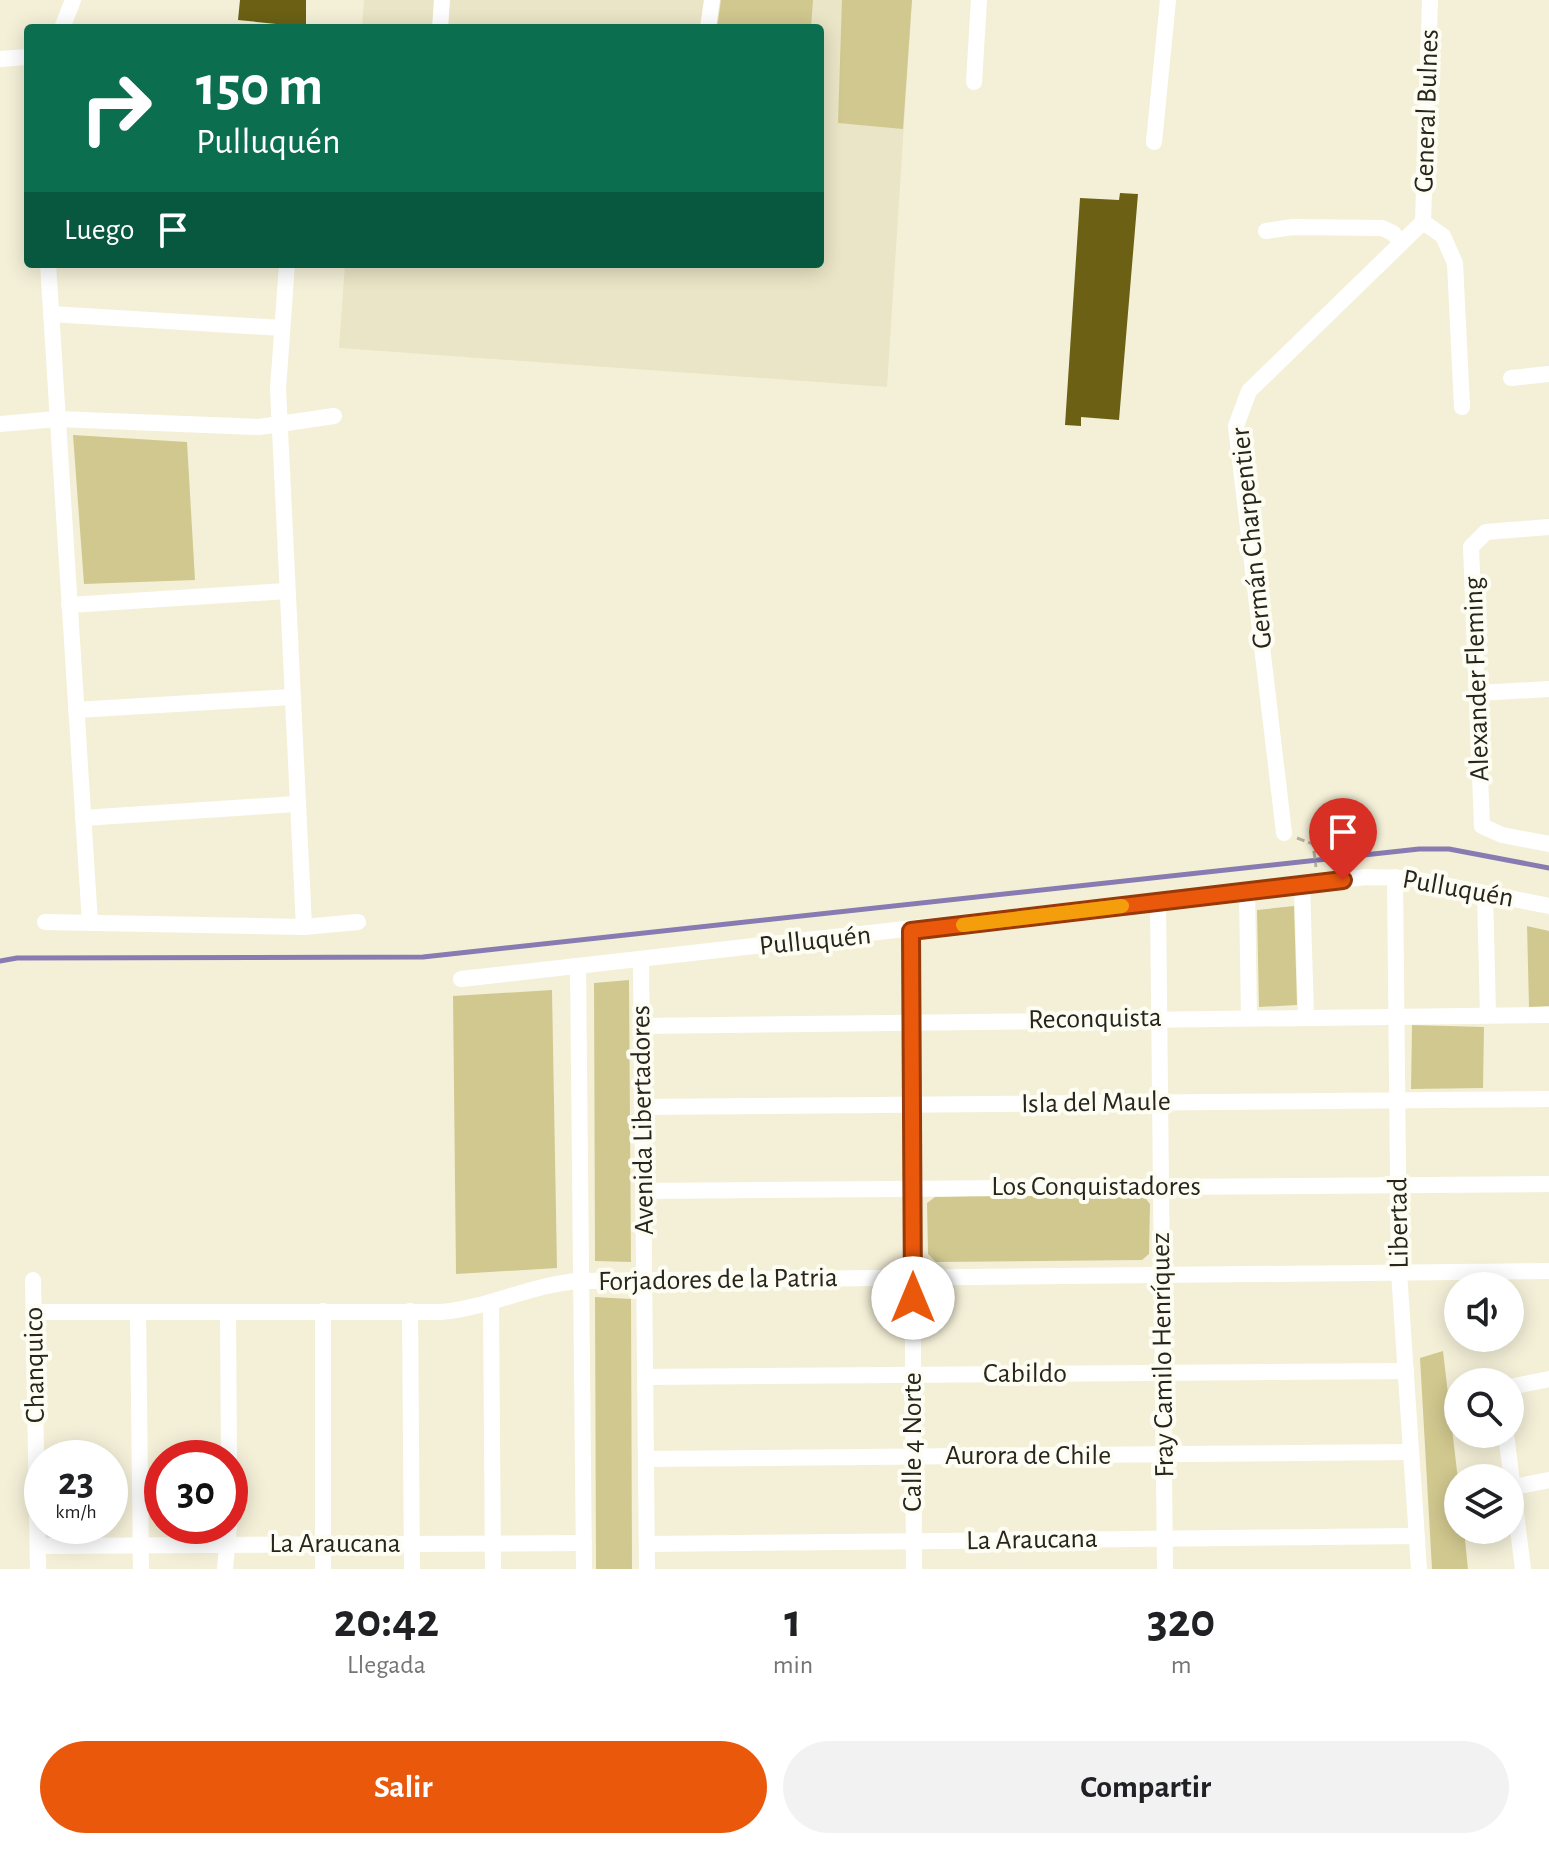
<!DOCTYPE html>
<html lang="es">
<meta charset="utf-8">
<style>
:root{--surface:#fff;--page:#f2f2f2;--text:#202124;--muted:#757577;--accent:#ea580c}
body{margin:0;font-family:"Alegreya Sans",sans-serif;background:var(--page);color:var(--text);height:100vh;display:flex;flex-direction:column;font-size:30px;white-space:nowrap}
*{box-sizing:border-box;margin:0}
p{font-size:26px;color:var(--muted)}
.icon{flex:none;width:44px;height:44px;fill:none;stroke:currentColor;stroke-width:2;stroke-linecap:round;stroke-linejoin:round}
.map{position:relative;height:1569px;overflow:hidden}
.details{display:flex;flex-direction:column;background:var(--surface);flex:1}
.details>*{flex:none}
.hud{position:absolute;left:24px;top:24px;width:800px;height:244px;border-radius:8px;box-shadow:0 4px 20px #0003;background:#0b6e4f;color:#fff;overflow:hidden}
.buttons{position:absolute;left:1444px;top:1272px;display:grid;gap:16px}
.buttons a{display:grid;place-items:center;width:80px;height:80px;border-radius:50%;background:var(--surface);box-shadow:0 4px 20px #0003;font-size:40px}
.speed{position:absolute;left:24px;top:1440px;display:flex;gap:16px;font-size:40px;font-weight:700;text-align:center}
.speed>*{display:grid;place-content:center;width:104px;height:104px;border-radius:50%;background:var(--surface);box-shadow:0 4px 20px #0003;line-height:1}
.speed small{font-size:20px;font-weight:400}
.speed .limit{border:12px solid #d22;background:#fff;color:#111}
.pin{position:absolute;display:grid;place-items:center;width:68px;height:68px;color:#fff;margin:-82px -34px;border-radius:50% 50% 50% 0;rotate:-45deg;box-shadow:0 0 8px #0007}
.pin .icon{rotate:45deg}
.me{position:absolute;width:88px;margin:-44px;rotate:0deg;stroke-linejoin:round;filter:drop-shadow(0 0 6px #0008)}
.turn{display:flex;align-items:center;gap:28px;height:168px;padding:0 40px;font-size:36px}
.turn .icon{width:104px;height:104px;stroke-width:2.5}
.turn b{display:block;font-size:56px;line-height:68px}
.then{display:flex;align-items:center;height:76px;padding:0 40px;background:#0003;gap:16px;font-size:30px}
.eta{display:flex;justify-content:space-evenly;align-items:center;height:136px;text-align:center}
.eta b{font-size:48px;font-weight:700;line-height:56px}
.cta{display:flex;gap:16px;margin-top:auto;padding:16px 40px}
.cta a{flex:1;height:92px;border-radius:48px;background:var(--accent);color:#fff;font-size:32px;font-weight:700;line-height:92px;text-align:center}
.cta a+a{background:var(--page);color:var(--text)}
.map>svg:first-child{display:block}
.built{fill:#eae5c6}
.green{fill:#d1c88f}
.lines{fill:none;stroke-linecap:round;stroke-linejoin:round}
.stream{stroke:#887bb1;stroke-width:5}
.building{fill:#6b6014}
.path{stroke:#b4b09d;stroke-width:3;stroke-dasharray:8 4;stroke-linecap:butt}
.minor{stroke:#fff;stroke-width:16}
.route-casing{stroke:#983908;stroke-width:20}
.route{stroke:#ea580c;stroke-width:14}
.slow{stroke:#f59e0b;stroke-width:14}
.labels{text-anchor:middle;dominant-baseline:central;stroke-width:8;stroke-linejoin:round;paint-order:stroke}
.street-label{font-size:28px;fill:#27251c;stroke:#fefdf3}
</style>
<div class="map">
<svg width="1549" height="1569" viewBox="0 0 1549 1569">
<rect width="100%" height="100%" fill="#f4f0d8"/>
<!-- built -->
<path class="built" d="M364,0H912L887,387L339,348L345,264H820V28H362Z"/>
<!-- green -->
<g class="green">
<path d="M721,0H813L811,28H717Z"/>
<path d="M842,0H912L903,129L838,123Z"/>
<path d="M73,435L187,442L195,580L84,584Z"/>
<path d="M1294,906L1297,1005L1259,1007L1257,910Z"/>
<path d="M1527,926L1549,931V1006L1529,1007Z"/>
<path d="M629,980L631,1262L595,1261L594,983Z"/>
<path d="M552,990L557,1268L456,1274L453,996Z"/>
<path d="M1412,1025L1484,1027L1483,1088L1411,1089Z"/>
<path d="M1140,1191L1150,1204L1149,1254L1142,1260L936,1262L928,1254L927,1203L935,1197Z"/>
<path d="M595,1297L631,1299L632,1569H596Z"/>
<path d="M1443,1351L1458,1480V1530H1464L1468,1569H1432L1420,1358Z"/>
</g>
<g class="lines">
<!-- stream -->
<path class="stream" d="M0,961L17,958L423,957L1419,849H1449L1549,868"/>
</g>
<!-- building -->
<g class="building">
<path d="M240,0H306V27L238,20Z"/>
<path d="M1120,193L1138,194L1119,420L1081,417V426L1065,425L1080,198L1119,200Z"/>
</g>
<g class="lines">
<!-- path -->
<path class="path" d="M1297,838L1313,844L1316,867"/>
<!-- minor -->
<g class="minor">
<path d="M62,28L73,0"/>
<path d="M440,28L442,0"/>
<path d="M708,28L712,0"/>
<path d="M0,59L28,57"/>
<path d="M974,82L979,0"/>
<path d="M1154,142L1168,0"/>
<path d="M1423,222L1430,0"/>
<path d="M1423,222L1443,236L1455,263L1462,407"/>
<path d="M1266,231L1293,227L1382,228L1393,233L1401,243"/>
<path d="M48,264L90,923"/>
<path d="M287,264L278,389L304,927"/>
<path d="M51,314L282,328"/>
<path d="M1511,378L1549,374"/>
<path d="M0,424L57,419L259,427L334,416"/>
<path d="M1549,527L1486,532L1471,547L1482,826L1502,835L1549,844"/>
<path d="M69,605L287,591"/>
<path d="M1479,693L1549,689"/>
<path d="M76,710L291,697"/>
<path d="M83,818L296,804"/>
<path d="M1284,833L1236,426L1249,391L1423,222"/>
<path d="M1395,877L1399,1272L1419,1569"/>
<path d="M1302,884L1306,1016"/>
<path d="M1247,891L1249,1017"/>
<path d="M1485,894L1488,1015"/>
<path d="M1158,902L1165,1569"/>
<path d="M45,922L304,927L358,922"/>
<path d="M911,931L914,1569"/>
<path d="M641,960L647,1569"/>
<path d="M578,966L584,1569"/>
<path d="M461,979L1366,877L1409,878L1549,906"/>
<path d="M642,1026L1549,1015"/>
<path d="M642,1107L1549,1099"/>
<path d="M643,1191L1549,1184"/>
<path d="M33,1280L38,1569"/>
<path d="M491,1302L493,1569"/>
<path d="M323,1311V1569"/>
<path d="M410,1311L412,1569"/>
<path d="M34,1312H441C489,1308 534,1283 581,1281L1549,1271"/>
<path d="M138,1312L141,1569"/>
<path d="M228,1312L229,1458"/>
<path d="M645,1377L1406,1371"/>
<path d="M1510,1387L1549,1379"/>
<path d="M1506,1434L1523,1569"/>
<path d="M646,1459L1411,1452"/>
<path d="M1514,1487L1549,1480"/>
<path d="M647,1544L1416,1536"/>
<path d="M38,1546L584,1543"/>
<path d="M225,1569L229,1526"/>
</g>
</g>
<g class="lines">
<defs>
<path id="route" d="M913,1298L911,931L1343,880"/>
</defs>
<!-- route casing -->
<use href="#route" class="route-casing"/>
<!-- route -->
<use href="#route" class="route"/>
<!-- slow -->
<path class="slow" d="M963,925L1122,906"/>
</g>
<g class="labels">
<!-- street labels -->
<g class="street-label">
<text transform="translate(1427 111) rotate(-88)">General Bulnes</text>
<text transform="translate(1252 538) rotate(-96)">Germán Charpentier</text>
<text transform="translate(1477 679) rotate(-92)">Alexander Fleming</text>
<text transform="translate(1458 889) rotate(10)">Pulluquén</text>
<text transform="translate(815 941) rotate(-6)">Pulluquén</text>
<text transform="translate(1095 1019) rotate(-1)">Reconquista</text>
<text transform="translate(1096 1103) rotate(-1)">Isla del Maule</text>
<text transform="translate(643 1120) rotate(-91)">Avenida Libertadores</text>
<text x="1096" y="1187">Los Conquistadores</text>
<text transform="translate(1399 1223) rotate(-91)">Libertad</text>
<text transform="translate(718 1280) rotate(-1)">Forjadores de la Patria</text>
<text transform="translate(1163 1355) rotate(-91)">Fray Camilo Henríquez</text>
<text transform="translate(35 1365) rotate(-91)">Chanquico</text>
<text x="1025" y="1374">Cabildo</text>
<text transform="translate(913 1442) rotate(-90)">Calle 4 Norte</text>
<text x="1028" y="1456">Aurora de Chile</text>
<text transform="translate(1032 1540) rotate(-1)">La Araucana</text>
<text x="335" y="1544">La Araucana</text>
</g>
</g>
</svg>
<div class="buttons">
<a><svg class="icon" aria-label="sound" viewBox="0 0 24 24"><path d="M4 9h4l5-4v14l-5-4H4zM17 9q2 3 0 6"/></svg></a>
<a><svg class="icon" aria-label="search" viewBox="0 0 24 24"><circle cx="10" cy="10" r="6"/><path d="M15 15l6 6"/></svg></a>
<a><svg class="icon" aria-label="layers" viewBox="0 0 24 24"><path d="M12 4l9 5-9 5-9-5zM3 14l9 5 9-5"/></svg></a>
</div>
<div class="speed"><div>23<small>km/h</small></div><div class="limit">30</div></div>
<div class="pin" style="left:1343px;top:880px;background:#d93025"><svg class="icon" aria-label="arrive" viewBox="0 0 24 24"><path d="M6 21V4h12l-3 4 3 4H6"/></svg></div>
<svg class="me" style="left:913px;top:1298px" viewBox="-20 -20 40 40"><circle r="19" fill="#fff"/><path d="M0-13L10 11 0 6-10 11z" fill="#ea580c"/></svg>
<div class="hud">
<div class="turn"><svg class="icon" aria-label="right" viewBox="0 0 24 24"><path d="M7 20v-9h11M14 6l5 5-5 5"/></svg><div><b>150 m</b>Pulluquén</div></div>
<div class="then">Luego<svg class="icon" aria-label="arrive" viewBox="0 0 24 24"><path d="M6 21V4h12l-3 4 3 4H6"/></svg></div>
</div>
</div>
<section class="details">
<div class="eta">
<div><b>20:42</b><p>Llegada</p></div>
<div><b>1</b><p>min</p></div>
<div><b>320</b><p>m</p></div>
</div>
<div class="cta"><a>Salir</a><a>Compartir</a></div>
</section>
